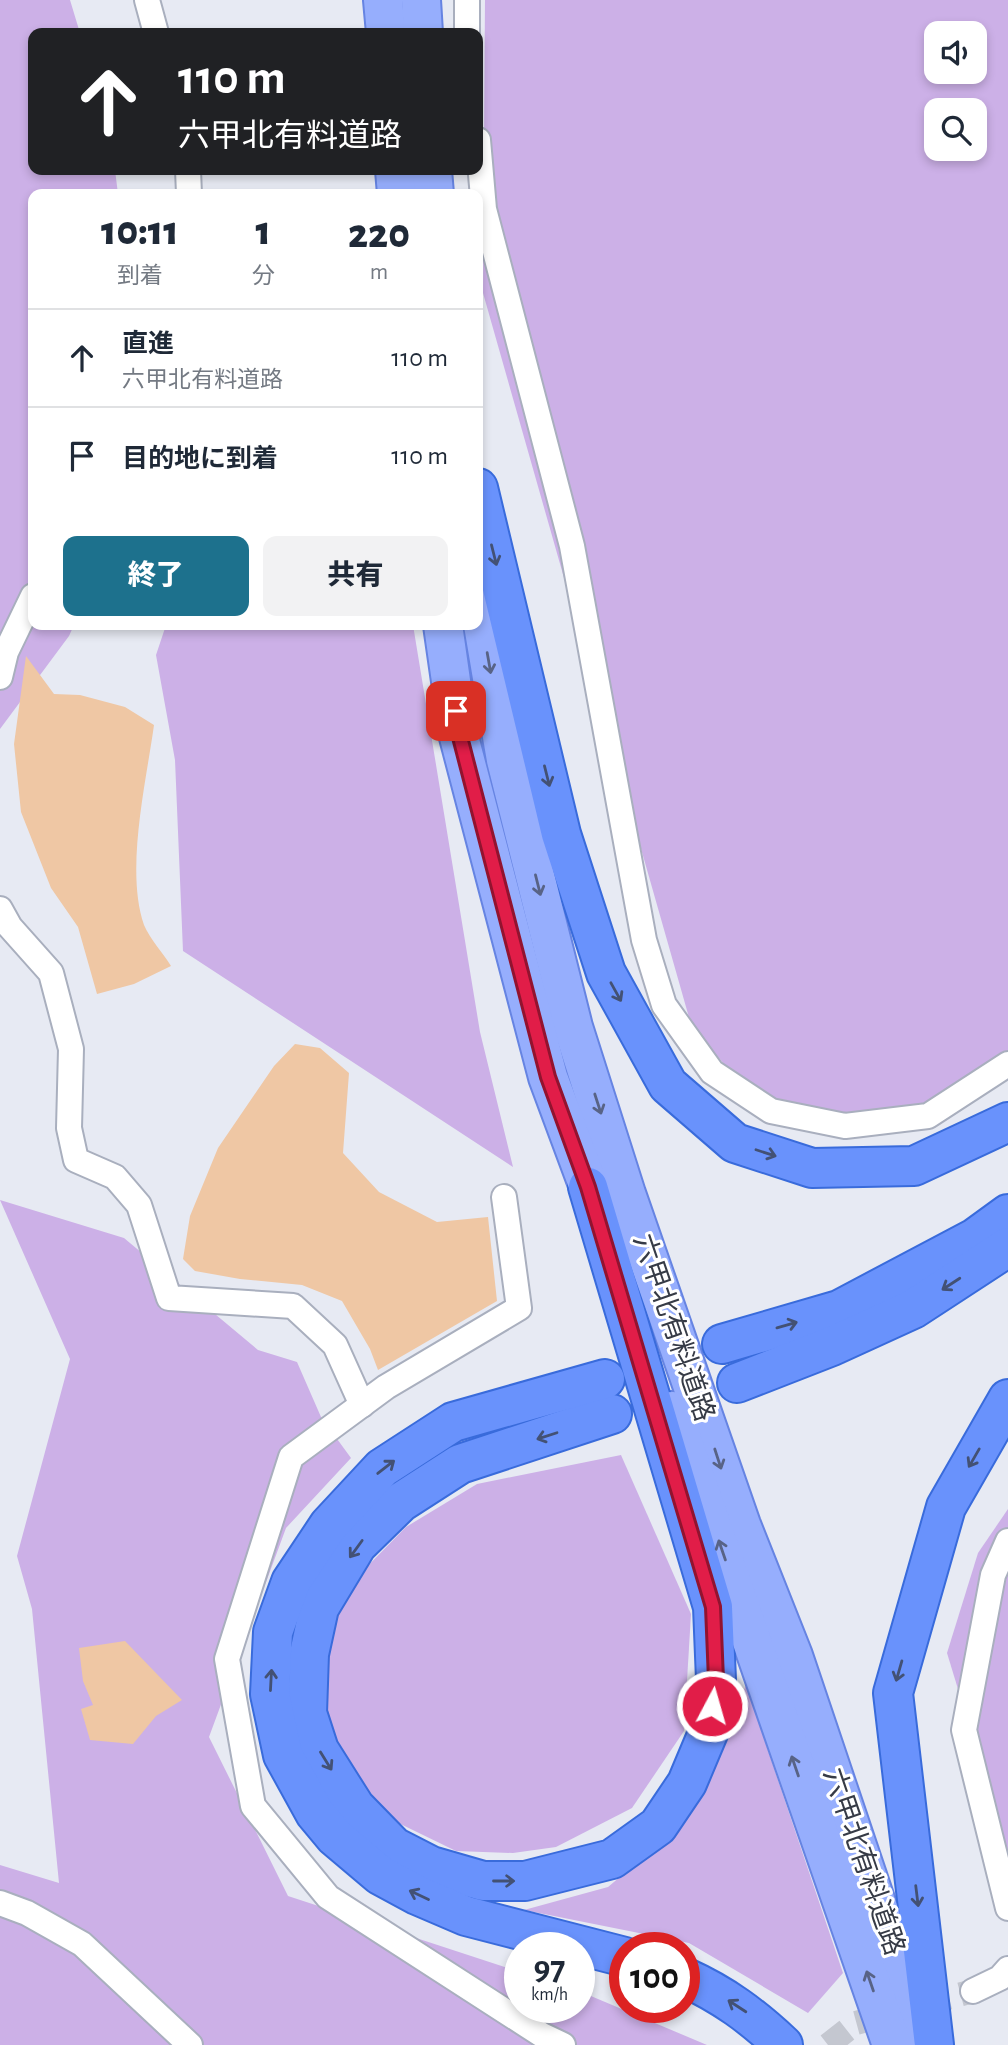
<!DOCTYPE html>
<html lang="ja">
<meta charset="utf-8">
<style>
:root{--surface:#fff;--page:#f2f2f3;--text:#1f2937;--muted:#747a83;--line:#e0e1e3;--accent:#1d718d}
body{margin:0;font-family:"Alegreya Sans","Noto Sans JP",sans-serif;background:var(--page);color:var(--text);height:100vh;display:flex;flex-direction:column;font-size:26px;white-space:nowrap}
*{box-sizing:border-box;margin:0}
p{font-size:23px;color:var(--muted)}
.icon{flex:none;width:38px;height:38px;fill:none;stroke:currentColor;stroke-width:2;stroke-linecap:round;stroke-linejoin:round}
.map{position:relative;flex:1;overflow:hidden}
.side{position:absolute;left:28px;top:189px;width:455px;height:441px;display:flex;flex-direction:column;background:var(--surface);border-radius:14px;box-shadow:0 4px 10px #0003}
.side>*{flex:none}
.banner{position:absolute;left:28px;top:28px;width:455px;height:147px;border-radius:14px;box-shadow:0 4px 10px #0003;background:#202124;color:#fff;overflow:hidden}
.controls{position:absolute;left:924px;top:21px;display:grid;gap:14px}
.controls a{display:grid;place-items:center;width:63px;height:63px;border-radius:14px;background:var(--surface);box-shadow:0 4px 10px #0003;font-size:35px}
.speed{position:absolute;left:504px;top:1932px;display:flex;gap:14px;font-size:35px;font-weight:700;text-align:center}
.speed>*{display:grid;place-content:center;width:91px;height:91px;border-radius:50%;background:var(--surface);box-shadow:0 4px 10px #0003;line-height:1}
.speed small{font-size:18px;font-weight:400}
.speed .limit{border:10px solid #d22;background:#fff;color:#111}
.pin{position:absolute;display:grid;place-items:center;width:60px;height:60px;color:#fff;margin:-30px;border-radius:14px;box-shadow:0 4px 10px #0006}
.me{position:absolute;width:77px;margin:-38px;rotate:6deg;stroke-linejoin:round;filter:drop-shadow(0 0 5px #0008)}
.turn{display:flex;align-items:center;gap:24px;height:147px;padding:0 35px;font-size:32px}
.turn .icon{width:91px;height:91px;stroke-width:2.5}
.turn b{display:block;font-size:49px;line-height:60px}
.eta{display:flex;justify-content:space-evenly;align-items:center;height:119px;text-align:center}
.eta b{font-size:42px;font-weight:800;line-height:49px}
.primary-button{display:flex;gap:14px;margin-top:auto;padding:14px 35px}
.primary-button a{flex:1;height:80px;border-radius:14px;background:var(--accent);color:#fff;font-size:28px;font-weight:800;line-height:80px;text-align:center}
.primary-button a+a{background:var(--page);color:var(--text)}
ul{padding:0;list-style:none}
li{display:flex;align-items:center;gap:21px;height:98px;padding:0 35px;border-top:2px solid var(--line)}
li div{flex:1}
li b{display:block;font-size:26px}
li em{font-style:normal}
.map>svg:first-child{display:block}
.green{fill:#ccb0e7;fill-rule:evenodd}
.water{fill:#efc7a4}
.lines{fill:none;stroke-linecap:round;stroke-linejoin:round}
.minor-tunnel{stroke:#c4c7d0;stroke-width:24;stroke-dasharray:24 12;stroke-linecap:butt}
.minor-casing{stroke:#a9afbe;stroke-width:28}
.primary-casing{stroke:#6684e2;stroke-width:42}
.motorway-casing{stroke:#396bdb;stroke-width:42}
.minor{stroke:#fff;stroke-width:24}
.primary{stroke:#96aefd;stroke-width:38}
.motorway{stroke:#6992fc;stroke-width:38}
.oneway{stroke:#435174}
.oneway2{stroke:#586386}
.route-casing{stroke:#92132f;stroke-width:18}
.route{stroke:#e11d48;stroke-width:12}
.labels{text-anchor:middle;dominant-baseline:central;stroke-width:6;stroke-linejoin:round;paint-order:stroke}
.street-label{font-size:28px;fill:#363b46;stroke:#fff}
</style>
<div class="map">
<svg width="1008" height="2045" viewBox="0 0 1008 2045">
<rect width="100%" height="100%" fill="#e7eaf3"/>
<!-- green -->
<g class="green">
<path d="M0,0H70L80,33H33V170H115L118,194H33V625H74L69,636L0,729Z"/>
<path d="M485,0H1008V1066L892,1121L759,1103L692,1028L483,293ZM936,33H975V72H936ZM936,110H975V149H936Z"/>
<path d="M166,625H413L480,1032L513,1167L183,951L175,760L156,655Z"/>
<path d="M0,1200L124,1238L258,1350L297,1362L321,1417L351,1458L286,1528L209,1737L288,1896L520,1972V2007H579V1991L707,2045H0V1865L59,1883L32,1609L17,1556L70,1359Z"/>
<path d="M621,1455L691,1614L684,1731L632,1808L556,1847L513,1853L456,1851L384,1816L324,1731L320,1656L347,1587L406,1527L477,1484Z"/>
<path d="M1008,1509V1853L947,1653L978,1553Z"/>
<path d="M746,1685L843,1973L808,2013L689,1943L524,1910L608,1887L670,1835L706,1787Z"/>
</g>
<!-- water -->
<g class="water">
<path d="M26,656L54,694L80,695L125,707L154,725C146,783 125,870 144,925C150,939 163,953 171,966L134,984L97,994L78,927L51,888L21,812L14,744Z"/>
<path d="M295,1044L320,1048L349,1073L343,1153L379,1192L437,1222L488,1217L497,1301L378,1370L370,1349L342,1301L302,1285L240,1279L195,1271L183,1259L190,1216L218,1148L274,1066Z"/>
<path d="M125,1641L182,1700L156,1716L133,1744L90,1740L81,1709L93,1705L83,1681L79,1648Z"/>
</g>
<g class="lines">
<!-- minor-tunnel -->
<path class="minor-tunnel" d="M828,2045L856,2023L973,1991"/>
<defs>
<g id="minor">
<path d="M147,0L156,33"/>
<path d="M467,0V33"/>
<path d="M478,140L484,209L572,546L644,940L664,1005L712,1072L771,1111L845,1126L928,1116L1008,1064"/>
<path d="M188,170L189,194"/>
<path d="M0,677L6,652L33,596"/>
<path d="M0,909L10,927L51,973L71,1049L69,1128L76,1160L115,1177L139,1205L169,1298L293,1306L335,1345L362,1405"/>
<path d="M504,1197L519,1308L386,1387L291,1457L227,1659L253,1806L328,1897L542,2035L563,2045"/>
<path d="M1008,1541L993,1575L964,1730L1008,1908"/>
<path d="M0,1903L27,1913L82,1944L190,2045"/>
<path d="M973,1991L1000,1978L1008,1969"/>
</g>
<g id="primary">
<path d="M383,0L386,33"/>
<path d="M421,0L423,33"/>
<path d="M395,170L397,194"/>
<path d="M432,170L434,194"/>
<path d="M478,595L506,760L573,1027L626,1194L741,1525L793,1656L924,2045"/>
<path d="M443,625L459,737L548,1077L600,1217"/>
<path d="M672,1411L892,2045"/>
</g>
<g id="motorway">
<path d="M478,488L561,834L606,973L668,1085L735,1143L812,1168L914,1166L1008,1122"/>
<path d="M588,1187L713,1607L716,1680L708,1733L687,1783L658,1826L612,1859L525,1881H483L431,1866L394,1847L355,1807L319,1750L307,1713L309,1654L319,1608L357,1545L401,1502L460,1464L612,1414"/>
<path d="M722,1344L839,1310L975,1238L1008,1214"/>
<path d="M605,1379L453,1422L382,1468L329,1525L291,1582L273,1632L270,1694L283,1755L315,1813L335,1837L380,1875L417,1895L466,1916L625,1957"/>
<path d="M737,1383L832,1346L913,1309L1008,1247"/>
<path d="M684,1977C724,1995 752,2016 783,2045"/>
<path d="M934,2045L893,1693L946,1507L1008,1399"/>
</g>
</defs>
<!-- minor casing -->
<use href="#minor" class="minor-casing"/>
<!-- primary casing -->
<use href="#primary" class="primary-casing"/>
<!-- motorway casing -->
<use href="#motorway" class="motorway-casing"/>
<!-- minor -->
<use href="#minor" class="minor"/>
<!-- primary -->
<use href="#primary" class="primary"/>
<!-- motorway -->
<use href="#motorway" class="motorway"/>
</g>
<!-- one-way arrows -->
<defs><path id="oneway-shaft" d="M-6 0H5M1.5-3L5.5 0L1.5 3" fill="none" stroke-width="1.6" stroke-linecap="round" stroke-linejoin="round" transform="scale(1.75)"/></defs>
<g class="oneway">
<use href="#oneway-shaft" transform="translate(494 555) rotate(76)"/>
<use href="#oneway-shaft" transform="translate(547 776) rotate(76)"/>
<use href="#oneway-shaft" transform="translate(616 992) rotate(61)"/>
<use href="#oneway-shaft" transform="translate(766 1153) rotate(18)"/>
<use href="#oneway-shaft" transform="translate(951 1284) rotate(147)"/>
<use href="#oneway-shaft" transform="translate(787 1325) rotate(-16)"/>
<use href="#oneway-shaft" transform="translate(547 1436) rotate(162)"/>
<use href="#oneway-shaft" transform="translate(974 1458) rotate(120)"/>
<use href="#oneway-shaft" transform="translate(386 1467) rotate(-38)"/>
<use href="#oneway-shaft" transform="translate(356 1549) rotate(126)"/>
<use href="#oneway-shaft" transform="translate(899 1671) rotate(106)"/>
<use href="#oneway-shaft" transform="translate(271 1680) rotate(-87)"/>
<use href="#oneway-shaft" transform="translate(326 1761) rotate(58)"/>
<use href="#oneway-shaft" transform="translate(504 1881)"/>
<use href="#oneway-shaft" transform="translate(419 1895) rotate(-155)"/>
<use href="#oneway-shaft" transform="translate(917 1896) rotate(83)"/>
<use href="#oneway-shaft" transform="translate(737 2006) rotate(-147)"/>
</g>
<g class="oneway2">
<use href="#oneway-shaft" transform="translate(489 663) rotate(80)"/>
<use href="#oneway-shaft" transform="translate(538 885) rotate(76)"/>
<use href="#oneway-shaft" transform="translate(598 1104) rotate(72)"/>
<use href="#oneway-shaft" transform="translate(718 1459) rotate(72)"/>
<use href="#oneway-shaft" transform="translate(722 1550) rotate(-109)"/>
<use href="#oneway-shaft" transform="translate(795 1766) rotate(-109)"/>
<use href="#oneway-shaft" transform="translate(870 1981) rotate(-109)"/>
</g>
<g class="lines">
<defs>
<path id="route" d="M456,711L460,737L548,1077L588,1187L713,1607L716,1680L712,1706"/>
</defs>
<!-- route casing -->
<use href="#route" class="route-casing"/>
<!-- route -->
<use href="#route" class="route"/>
</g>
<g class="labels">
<!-- street labels -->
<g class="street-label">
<text transform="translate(673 1328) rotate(71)">六甲北有料道路</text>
<text transform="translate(863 1862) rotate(71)">六甲北有料道路</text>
</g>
</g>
</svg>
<div class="controls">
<a><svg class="icon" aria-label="sound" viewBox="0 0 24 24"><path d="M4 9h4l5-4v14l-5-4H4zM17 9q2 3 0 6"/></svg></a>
<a><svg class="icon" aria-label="search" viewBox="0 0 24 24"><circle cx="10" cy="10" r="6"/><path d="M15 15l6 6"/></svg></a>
</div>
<div class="speed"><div>97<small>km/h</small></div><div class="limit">100</div></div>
<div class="pin" style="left:456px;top:711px;background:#d93025"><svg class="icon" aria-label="arrive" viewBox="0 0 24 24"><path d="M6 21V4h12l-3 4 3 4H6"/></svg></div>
<svg class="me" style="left:712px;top:1706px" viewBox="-20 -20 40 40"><circle r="17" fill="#e11d48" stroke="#fff" stroke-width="3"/><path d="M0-11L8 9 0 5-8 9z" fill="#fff"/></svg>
<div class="banner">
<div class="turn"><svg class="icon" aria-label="ahead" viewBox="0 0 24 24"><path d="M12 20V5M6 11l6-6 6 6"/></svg><div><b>110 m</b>六甲北有料道路</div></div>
</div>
<section class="side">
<div class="eta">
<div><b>10:11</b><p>到着</p></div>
<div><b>1</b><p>分</p></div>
<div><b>220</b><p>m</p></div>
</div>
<ul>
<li><svg class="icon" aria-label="ahead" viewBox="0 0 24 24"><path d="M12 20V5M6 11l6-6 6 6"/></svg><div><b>直進</b><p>六甲北有料道路</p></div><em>110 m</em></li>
<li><svg class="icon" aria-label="arrive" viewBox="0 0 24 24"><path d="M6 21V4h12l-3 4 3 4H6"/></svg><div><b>目的地に到着</b></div><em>110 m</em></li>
</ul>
<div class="primary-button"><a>終了</a><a>共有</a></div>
</section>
</div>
